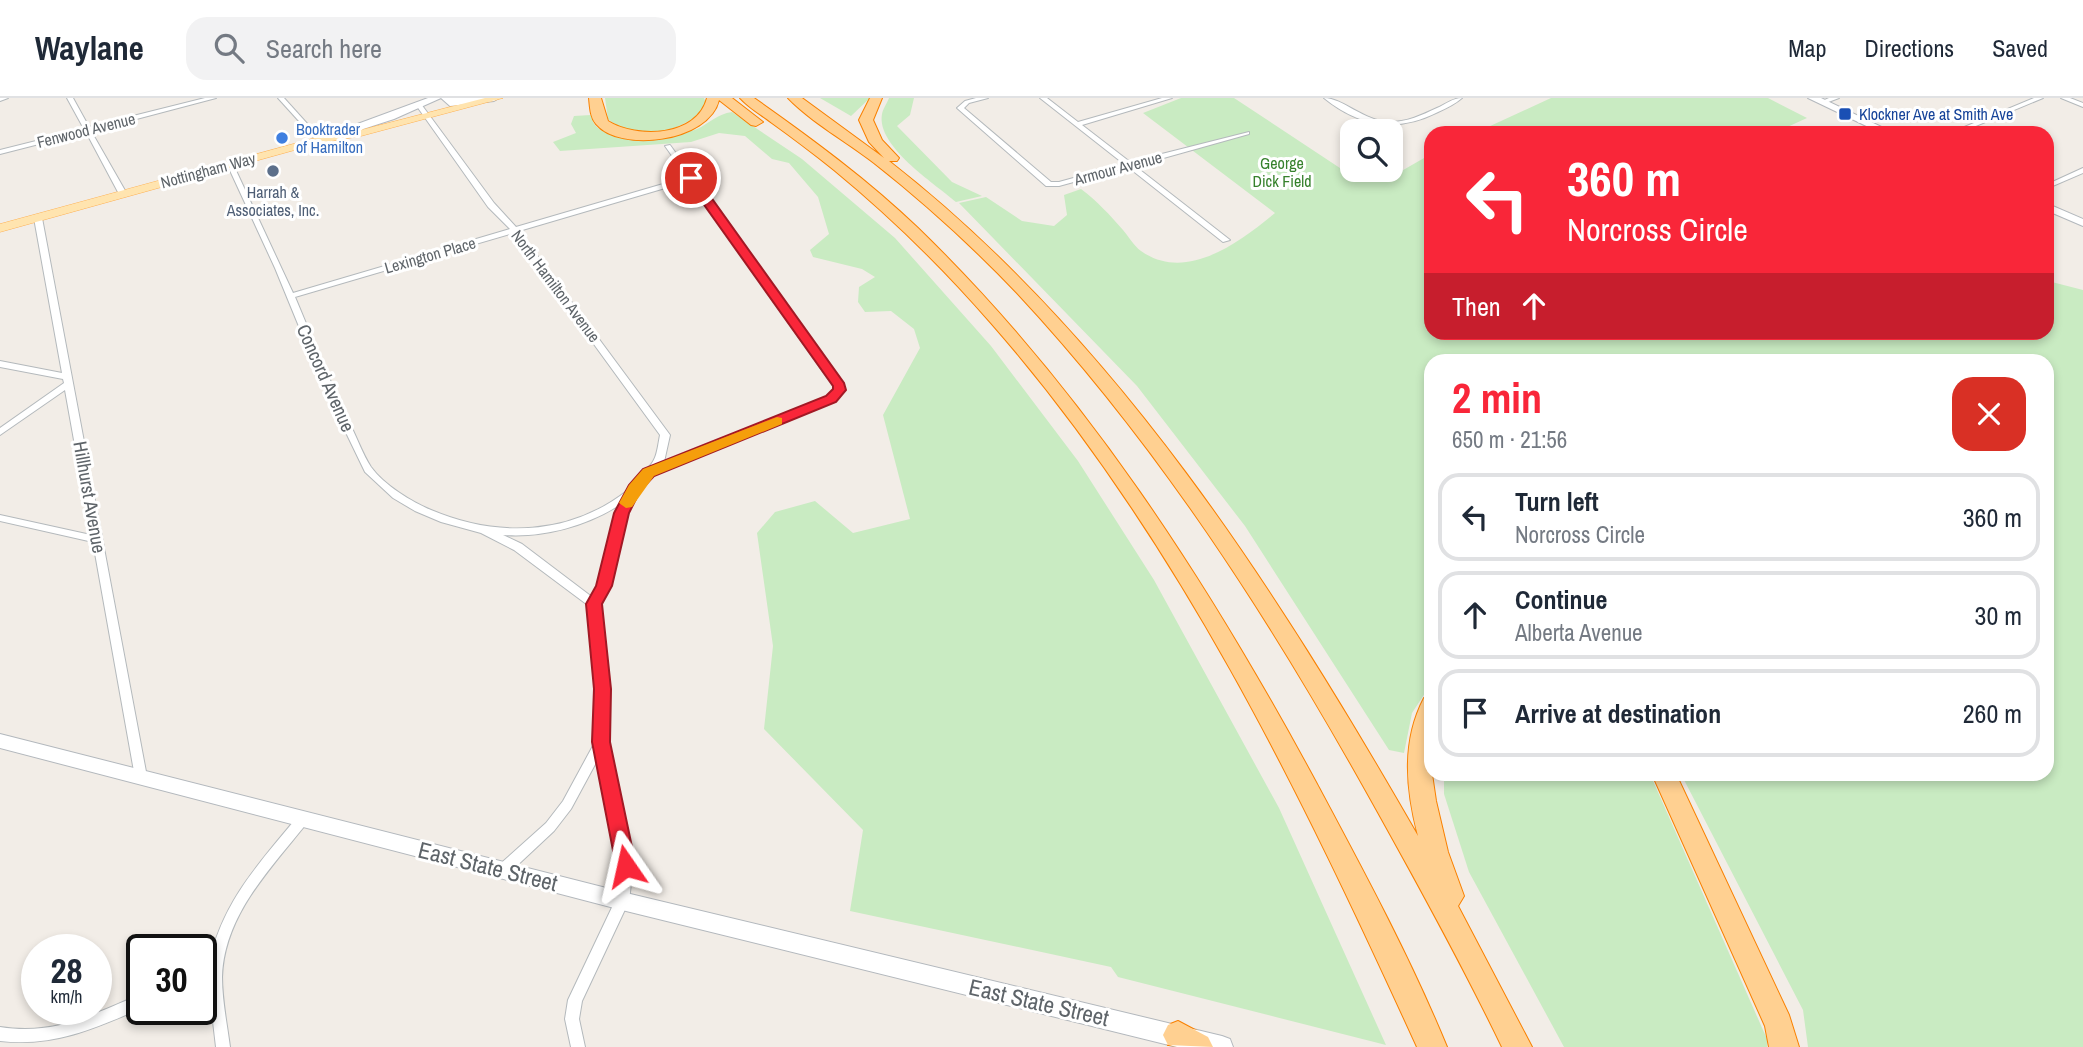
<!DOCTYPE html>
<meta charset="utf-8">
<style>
:root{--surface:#fff;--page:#f2f2f3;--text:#1f2937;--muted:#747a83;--line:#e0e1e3;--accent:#f92639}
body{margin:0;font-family:"Archivo Narrow",sans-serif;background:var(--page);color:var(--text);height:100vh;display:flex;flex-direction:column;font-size:26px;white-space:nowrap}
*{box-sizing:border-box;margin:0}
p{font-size:23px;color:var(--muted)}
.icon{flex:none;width:38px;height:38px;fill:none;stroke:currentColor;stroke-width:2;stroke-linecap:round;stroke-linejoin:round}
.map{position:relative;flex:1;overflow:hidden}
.drawer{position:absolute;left:1424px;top:256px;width:630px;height:427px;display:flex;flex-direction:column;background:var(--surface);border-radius:21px;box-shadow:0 4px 10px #0003}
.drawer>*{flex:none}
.hud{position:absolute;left:1424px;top:28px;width:630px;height:214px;border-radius:21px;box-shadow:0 4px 10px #0003;background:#f92639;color:#fff;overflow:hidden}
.buttons{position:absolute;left:1340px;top:21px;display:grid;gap:14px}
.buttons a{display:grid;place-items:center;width:63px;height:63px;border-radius:14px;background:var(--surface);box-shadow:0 4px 10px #0003;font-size:35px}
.speed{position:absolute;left:21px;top:836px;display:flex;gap:14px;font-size:35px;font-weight:700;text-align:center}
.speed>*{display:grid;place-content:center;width:91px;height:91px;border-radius:50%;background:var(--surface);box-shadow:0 4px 10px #0003;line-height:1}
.speed small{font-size:18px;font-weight:400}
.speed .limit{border:4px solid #111;border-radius:10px;background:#fff;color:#111}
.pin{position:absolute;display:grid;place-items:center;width:60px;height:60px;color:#fff;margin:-30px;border:4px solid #fff;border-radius:50%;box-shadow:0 2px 7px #0007}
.me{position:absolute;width:77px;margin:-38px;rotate:349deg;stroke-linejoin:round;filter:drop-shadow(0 0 5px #0008)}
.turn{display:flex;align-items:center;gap:24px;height:147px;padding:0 28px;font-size:32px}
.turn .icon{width:91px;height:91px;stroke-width:2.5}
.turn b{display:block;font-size:49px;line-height:60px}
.then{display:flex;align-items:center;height:66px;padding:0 28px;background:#0003;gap:14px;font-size:26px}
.round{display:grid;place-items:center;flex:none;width:74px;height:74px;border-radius:21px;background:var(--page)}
.headline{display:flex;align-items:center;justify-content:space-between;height:119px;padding:0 28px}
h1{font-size:42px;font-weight:700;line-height:52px;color:var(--accent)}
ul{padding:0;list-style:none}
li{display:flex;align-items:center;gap:21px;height:88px;margin:0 14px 10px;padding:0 14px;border:4px solid var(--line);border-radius:21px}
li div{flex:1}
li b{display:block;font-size:26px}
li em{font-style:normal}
header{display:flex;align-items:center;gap:42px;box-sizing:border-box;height:98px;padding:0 35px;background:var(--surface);border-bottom:2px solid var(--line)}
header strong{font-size:33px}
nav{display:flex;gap:38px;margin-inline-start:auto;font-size:24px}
.search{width:490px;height:63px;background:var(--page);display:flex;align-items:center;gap:18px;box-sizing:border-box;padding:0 24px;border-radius:21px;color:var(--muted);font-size:26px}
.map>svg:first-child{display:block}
.green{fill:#c9ebc2}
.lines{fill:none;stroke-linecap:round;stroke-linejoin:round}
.street-casing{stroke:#b4b9bc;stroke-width:2}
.secondary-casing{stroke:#b3b8bd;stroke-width:2}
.primary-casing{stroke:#feb154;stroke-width:1}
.highway-casing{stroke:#f98000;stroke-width:2}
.street{fill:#fff;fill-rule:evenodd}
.secondary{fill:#fff;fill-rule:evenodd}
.primary{fill:#ffe4af;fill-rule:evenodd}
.highway{fill:#ffd091;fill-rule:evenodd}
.route{fill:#f92639;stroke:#a21925;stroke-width:2}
.slow{fill:#f59e0b}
.transit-dot{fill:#1a4fb4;stroke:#fff;stroke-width:2.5}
.shop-dot{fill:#3f7fe0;stroke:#fff;stroke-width:2.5}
.service-dot{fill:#5c6f8a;stroke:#fff;stroke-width:2.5}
.labels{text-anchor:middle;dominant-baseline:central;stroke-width:6;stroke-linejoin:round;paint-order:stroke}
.far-transit-label{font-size:16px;fill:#164399;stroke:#fff;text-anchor:start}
.far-shop-label{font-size:16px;fill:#366cbe;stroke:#fff;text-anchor:start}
.far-street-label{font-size:16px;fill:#5e6469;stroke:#fff}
.far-park-label{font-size:16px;fill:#36812c;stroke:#fff}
.far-service-label{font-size:16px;fill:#4e5e75;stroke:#fff}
.street-label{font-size:19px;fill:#5e6469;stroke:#fff}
.near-street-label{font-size:23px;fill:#5e6469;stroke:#fff}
</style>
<header>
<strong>Waylane</strong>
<div class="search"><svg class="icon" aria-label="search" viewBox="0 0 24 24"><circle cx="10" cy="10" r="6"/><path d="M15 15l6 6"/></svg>Search here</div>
<nav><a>Map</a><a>Directions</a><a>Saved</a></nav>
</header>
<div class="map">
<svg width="2083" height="949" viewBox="0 0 2083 949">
<rect width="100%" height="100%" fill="#f2ede7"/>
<!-- green -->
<g class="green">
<path d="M605,0H704L706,5C697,28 650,41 627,34C621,32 614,25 608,21Z"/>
<path d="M820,0H870L851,18Z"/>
<path d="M889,0H914L910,17L897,28L952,84L982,98L956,104C934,85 876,48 882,16C883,11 887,5 889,0Z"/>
<path d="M1181,0H1234L1349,76L1341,61L1353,63V72H1390L1398,75L1431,56L1432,234H2048V183L2083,192V949H1808L1803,912L1681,676H2048V262H1432L1431,586L1412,615L1404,655L1389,652L1245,428L1137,288L959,105L986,99L1022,123L1054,128L1067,117L1064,97L1081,91C1097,103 1110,117 1123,132C1129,139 1134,148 1141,153C1186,185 1240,144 1275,115L1143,15Z"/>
<path d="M1551,0H1768L1807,20L1774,35H1475Z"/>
<path d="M732,14L802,61L895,140L991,248L1078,363L1154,482L1279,710L1386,947L1118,879L1111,869L850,813L863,732L764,631L773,548L757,435L775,414L815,403L853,435L910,421L883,317L920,250L914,231L891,213L865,214L858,204L859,189L875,179L862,171L813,159L810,152L829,136L818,99L789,65L772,61L745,38L719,35L691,44L560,53L553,44L576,35L571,26L574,18L591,17C591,18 594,26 595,27C610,46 677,39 697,31C710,25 717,16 732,14Z"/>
<path d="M1444,676H1650L1767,941V949H1564L1469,774L1444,696Z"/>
</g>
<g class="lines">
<defs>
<g id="street">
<path d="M0,0H8L0,3Z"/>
<path d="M67,0H73L89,29L205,0H216L91,33L127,96L123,98L119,96L86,34L0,56V52L84,31Z"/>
<path d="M278,0H284L321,41V43H317Z"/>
<path d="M976,0H988L969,5L964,10L1051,84H1059L1124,66L1040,0H1047L1078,24L1162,0H1172L1082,27L1130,64L1249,34V36L1135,68L1230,142L1223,144L1128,69L1059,88H1046L957,10L965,3Z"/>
<path d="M1324,0C1343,0 1363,23 1390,24C1407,24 1422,17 1437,10C1446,6 1453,0 1462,0C1455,6 1447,10 1438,14C1396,35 1360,29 1324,0Z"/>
<path d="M1829,0H1839L1823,6L1820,4Z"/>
<path d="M2034,0H2043L1959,35H1950Z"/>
<path d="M2061,0H2070L2083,5V9Z"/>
<path d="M419,5L421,6L494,105L516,129L687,79L665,48L670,47L842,286L844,292L834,303L651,376L638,393L626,415L609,488L599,506L609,591L607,644L633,768L629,803L582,903L579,921L585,949H571L565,921L568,902L615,803L619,768L598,661L571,711L554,733L508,776L503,778L498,776L496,772L498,768L546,725L563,703L595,644L597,591L589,508L514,452L481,435L441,424L415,413L393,400L365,374L323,287L275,170L227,66L230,64L233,66L293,195L510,131L488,109L416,7ZM689,83L835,291L828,299L664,364L670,337L519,133ZM513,135L660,337C657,352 657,364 645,372C639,378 634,387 628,392C570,438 497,440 431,412C412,404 384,387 371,369C363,357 357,340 350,326C330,284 313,242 295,199ZM621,406L616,415L599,488L592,499L522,446L503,437C544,440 587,428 621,406Z"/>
<path d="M2083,70V75L2048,90V86Z"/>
<path d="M35,118L42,120L147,679L145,683L141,684L137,683L135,679L93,444L0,423V417L91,437L65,292L0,337V330L64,285L63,281L0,269V263L62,275L34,120Z"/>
<path d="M303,716L307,717L309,721L307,725C271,770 224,817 222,879C222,902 227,926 230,949H216L208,881L201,884V870L209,867C221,805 260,764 299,717Z"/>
<path d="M142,896V910C94,931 53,949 0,943V929C56,938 92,916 142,896Z"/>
</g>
<g id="secondary">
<path d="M428,0H441L394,21L323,44L314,42Z"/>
<path d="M441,0H499L494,3L450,8Z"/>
<path d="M1808,0H1821L1894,35H1881Z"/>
<path d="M2048,106L2083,121V128L2048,113Z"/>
<path d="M0,636L622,794L1222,938L1230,941L1233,949H1177L622,812L0,650Z"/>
</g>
<path id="primary" d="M485,0H503L361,38L320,45L0,134V126L315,40L361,32Z"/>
<g id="highway">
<path d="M589,0H601L608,23C637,41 697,39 707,0H732L763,24L756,28L751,27L719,2C709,44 620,55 596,26C590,19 590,9 589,0Z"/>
<path d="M740,0H754C811,40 868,82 918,130C1084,291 1208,484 1317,686C1363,772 1410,859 1447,949H1417C1301,695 1177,437 991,225C943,170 890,118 834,72C814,56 793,40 772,25C762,17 749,10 740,0Z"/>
<path d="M788,0H802L884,60L869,44L859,22L870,0H882L873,22L882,42L899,60L897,63H889C1117,241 1276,491 1418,738C1406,692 1401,644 1424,600L1432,598V676L1436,703L1448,754L1464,798L1458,808L1532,949H1502C1460,862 1413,777 1366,693C1267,516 1156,344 1017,195C973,149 925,105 874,65C847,44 811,24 788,0Z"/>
<path d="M1652,676H1676L1789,917L1799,949H1769L1765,928Z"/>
<path d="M1178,923L1208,939L1213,949L1168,947L1163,937L1168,927Z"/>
</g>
</defs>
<!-- street casing -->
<use href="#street" class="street-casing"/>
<!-- secondary casing -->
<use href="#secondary" class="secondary-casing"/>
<!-- primary casing -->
<use href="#primary" class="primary-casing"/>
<!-- highway casing -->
<use href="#highway" class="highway-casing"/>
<!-- street -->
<use href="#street" class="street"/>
<!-- secondary -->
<use href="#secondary" class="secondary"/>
<!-- primary -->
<use href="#primary" class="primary"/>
<!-- highway -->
<use href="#highway" class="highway"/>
</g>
<!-- route -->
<path class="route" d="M691,76L695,77L844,285L846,292L836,304L654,378L640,393L629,415L612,488L602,506L611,591L610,644L636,768L633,774L626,777L619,774L616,768L592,644L594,591L586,506L596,488L614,415L629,387L643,371L826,298L833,291V288L685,80Z"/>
<!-- slow -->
<path class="slow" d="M777,319L782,320V326L654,378L632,409L626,410L619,405L629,387L643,371Z"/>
<!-- markers -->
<rect class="transit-dot" x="1838" y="9" width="14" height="14" rx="3.5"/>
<circle class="shop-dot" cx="282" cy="40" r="7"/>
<circle class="service-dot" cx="273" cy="73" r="7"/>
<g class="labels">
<!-- far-transit labels -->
<g class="far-transit-label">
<text x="1859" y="16">Klockner Ave at Smith Ave</text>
</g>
<!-- far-shop labels -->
<g class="far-shop-label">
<text x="296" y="31">Booktrader<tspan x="296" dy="18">of Hamilton</tspan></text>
</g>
<!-- far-street labels -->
<g class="far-street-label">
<text transform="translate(86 32) rotate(-14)">Fenwood Avenue</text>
<text transform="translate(1118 70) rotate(-15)">Armour Avenue</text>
<text transform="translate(208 72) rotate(-15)">Nottingham Way</text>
<text transform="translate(430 157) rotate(-16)">Lexington Place</text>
<text transform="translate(556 188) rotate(53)">North Hamilton Avenue</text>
</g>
<!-- far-park labels -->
<g class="far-park-label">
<text x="1282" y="65">George<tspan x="1282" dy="18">Dick Field</tspan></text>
</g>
<!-- far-service labels -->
<g class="far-service-label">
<text x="273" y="94">Harrah &amp;<tspan x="273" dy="18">Associates, Inc.</tspan></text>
</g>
<!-- street labels -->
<g class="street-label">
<text transform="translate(326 280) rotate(66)">Concord Avenue</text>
<text transform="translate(90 399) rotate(80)">Hillhurst Avenue</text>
</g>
<!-- near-street labels -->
<g class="near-street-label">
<text transform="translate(488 768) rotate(14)">East State Street</text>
<text transform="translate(1039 904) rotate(13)">East State Street</text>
</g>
</g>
</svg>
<div class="buttons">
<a><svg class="icon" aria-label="search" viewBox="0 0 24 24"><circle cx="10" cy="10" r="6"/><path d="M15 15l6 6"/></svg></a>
</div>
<div class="speed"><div>28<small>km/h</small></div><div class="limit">30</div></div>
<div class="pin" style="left:691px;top:80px;background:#d93025"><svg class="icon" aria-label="arrive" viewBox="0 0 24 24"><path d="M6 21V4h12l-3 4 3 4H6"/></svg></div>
<svg class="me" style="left:626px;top:768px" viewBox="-20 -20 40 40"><path d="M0-17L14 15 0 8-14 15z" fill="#f92639" stroke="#fff" stroke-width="4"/></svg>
<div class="hud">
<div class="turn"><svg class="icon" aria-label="left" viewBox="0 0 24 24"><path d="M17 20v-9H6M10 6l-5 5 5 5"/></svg><div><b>360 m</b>Norcross Circle</div></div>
<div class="then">Then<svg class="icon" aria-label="ahead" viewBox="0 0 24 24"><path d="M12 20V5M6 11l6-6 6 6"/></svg></div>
</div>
<section class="drawer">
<div class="headline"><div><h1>2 min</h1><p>650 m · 21:56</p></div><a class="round" style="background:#d93025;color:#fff"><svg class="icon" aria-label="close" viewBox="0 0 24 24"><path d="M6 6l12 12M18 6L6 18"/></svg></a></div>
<ul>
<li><svg class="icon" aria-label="left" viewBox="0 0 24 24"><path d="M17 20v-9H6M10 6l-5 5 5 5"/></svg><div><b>Turn left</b><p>Norcross Circle</p></div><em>360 m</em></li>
<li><svg class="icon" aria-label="ahead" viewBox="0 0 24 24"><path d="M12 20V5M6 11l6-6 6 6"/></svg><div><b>Continue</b><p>Alberta Avenue</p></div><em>30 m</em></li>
<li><svg class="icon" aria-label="arrive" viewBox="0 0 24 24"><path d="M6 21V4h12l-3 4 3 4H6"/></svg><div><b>Arrive at destination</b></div><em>260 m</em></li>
</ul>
</section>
</div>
